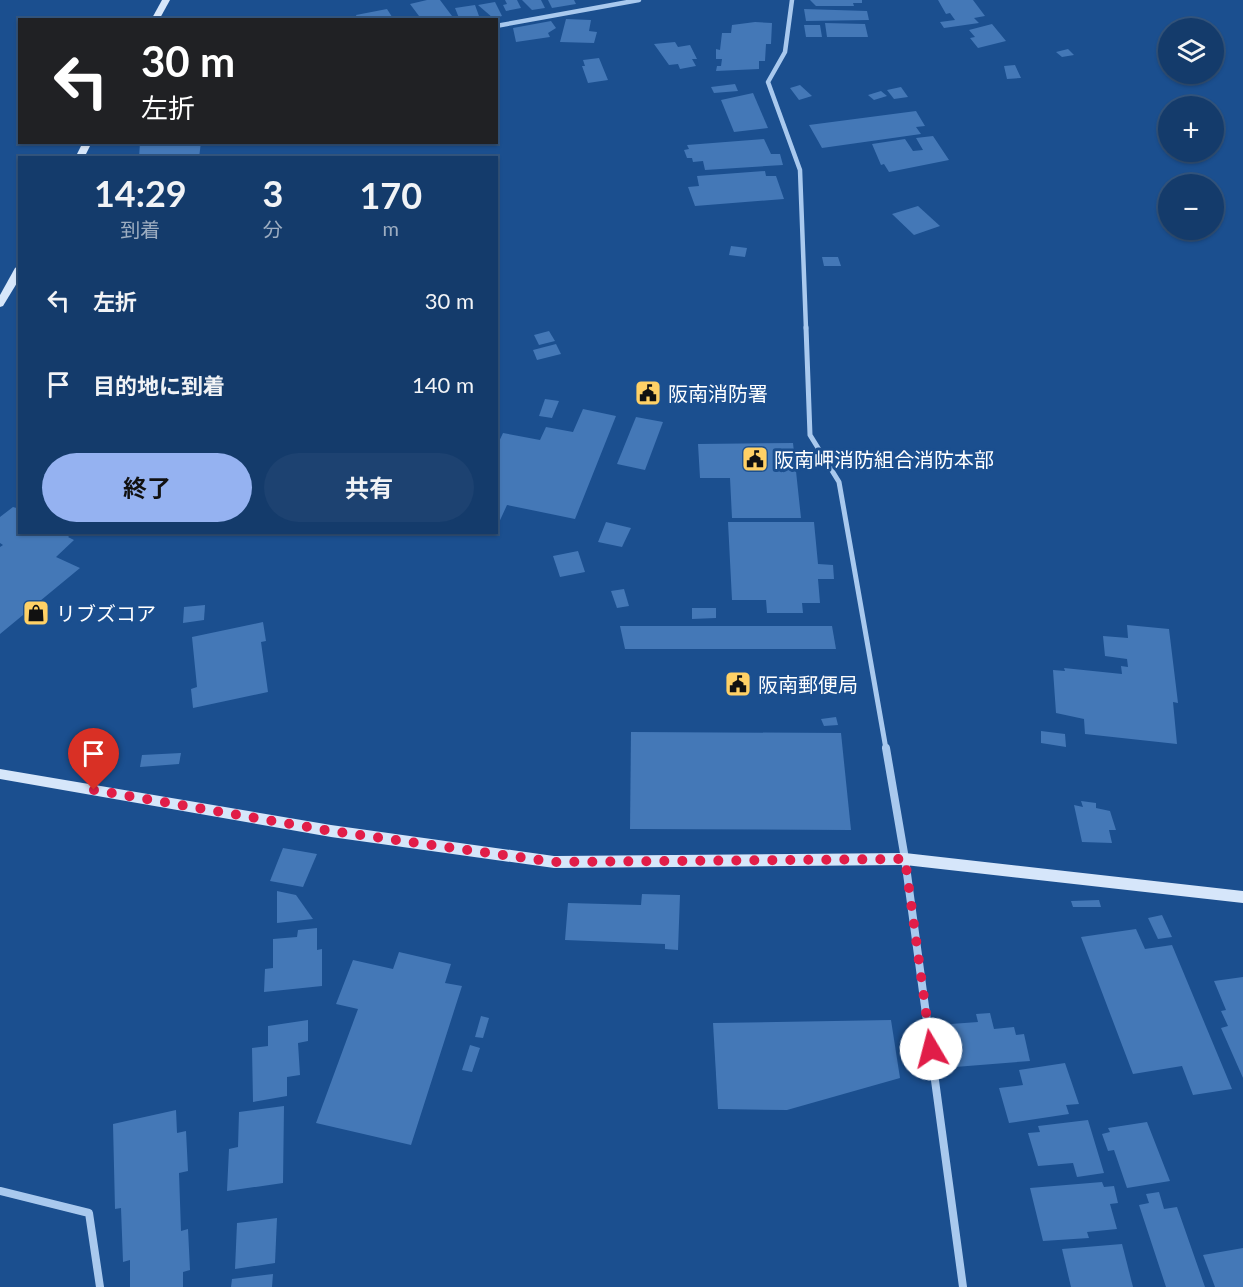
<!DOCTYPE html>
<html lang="ja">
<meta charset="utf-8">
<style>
:root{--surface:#143b6b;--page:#1d4271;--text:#f1f3f6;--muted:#9dadc1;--line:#33557e;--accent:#95b2f1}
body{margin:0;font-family:Lato,"Noto Sans JP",sans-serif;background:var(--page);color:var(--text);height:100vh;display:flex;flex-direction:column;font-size:22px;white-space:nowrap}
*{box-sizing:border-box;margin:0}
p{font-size:20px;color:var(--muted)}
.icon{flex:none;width:33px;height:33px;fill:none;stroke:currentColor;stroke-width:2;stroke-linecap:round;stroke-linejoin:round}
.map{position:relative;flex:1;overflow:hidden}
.panel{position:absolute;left:18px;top:156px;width:480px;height:378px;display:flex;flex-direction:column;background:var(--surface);border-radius:0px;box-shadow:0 2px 4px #0004,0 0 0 2px var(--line)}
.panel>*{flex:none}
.hud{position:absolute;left:18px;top:18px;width:480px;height:126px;border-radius:0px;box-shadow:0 2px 4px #0004,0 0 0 2px var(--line);background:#202124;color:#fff;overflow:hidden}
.fabs{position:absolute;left:1158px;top:18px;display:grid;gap:12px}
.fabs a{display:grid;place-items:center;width:66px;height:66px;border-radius:50%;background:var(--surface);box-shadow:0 2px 4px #0004,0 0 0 2px var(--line);font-size:30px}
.pin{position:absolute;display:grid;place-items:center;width:51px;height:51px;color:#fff;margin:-62px -26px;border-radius:50% 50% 50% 0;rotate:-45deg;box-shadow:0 0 6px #0007}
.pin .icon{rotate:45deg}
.me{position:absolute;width:66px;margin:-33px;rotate:352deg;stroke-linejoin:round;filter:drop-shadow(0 0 4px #0008)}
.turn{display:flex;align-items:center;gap:21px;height:126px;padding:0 24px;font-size:27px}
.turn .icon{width:78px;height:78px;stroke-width:2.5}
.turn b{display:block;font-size:42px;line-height:51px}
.eta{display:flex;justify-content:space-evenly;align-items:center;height:102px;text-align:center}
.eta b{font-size:36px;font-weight:700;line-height:42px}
.cta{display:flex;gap:12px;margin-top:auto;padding:12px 24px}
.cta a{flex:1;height:69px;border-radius:36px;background:var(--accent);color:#111;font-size:24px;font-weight:700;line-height:69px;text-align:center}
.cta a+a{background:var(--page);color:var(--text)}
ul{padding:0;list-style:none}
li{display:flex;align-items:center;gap:18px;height:84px;padding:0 24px}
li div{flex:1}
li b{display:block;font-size:22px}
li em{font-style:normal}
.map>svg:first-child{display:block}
.building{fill:#4478b7}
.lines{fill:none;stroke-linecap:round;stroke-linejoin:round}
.street-far2{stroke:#a9c9ee;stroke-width:4.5}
.street-far1{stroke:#a9c9ee;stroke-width:5}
.street{stroke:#a9c9ee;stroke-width:8}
.secondary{fill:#d6e6fa;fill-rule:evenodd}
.route{stroke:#e11d48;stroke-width:10;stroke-dasharray:0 18}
.labels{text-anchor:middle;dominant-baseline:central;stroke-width:6;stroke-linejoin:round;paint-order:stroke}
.poi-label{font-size:20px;fill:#fff;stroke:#1b4f8f;text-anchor:start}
</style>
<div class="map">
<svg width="1243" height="1287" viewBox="0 0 1243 1287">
<rect width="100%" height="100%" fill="#1b4f8f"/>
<!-- building -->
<g class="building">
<path d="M427,0H440L455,20H412L419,16L410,4Z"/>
<path d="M505,0H517L521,8L506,11L503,5L507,4Z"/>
<path d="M522,0H541L545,8L532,10Z"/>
<path d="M548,0H574L576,4L552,8Z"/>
<path d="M810,0H862V3H853L854,6H816Z"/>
<path d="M938,0H973L985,16L974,18L979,23L944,28L940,22L955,20L950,13L946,14Z"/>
<path d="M495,2L502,16L493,18L478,5Z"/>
<path d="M475,5L479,16L459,18L455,8Z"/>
<path d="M387,9L394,20H358L356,15Z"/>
<path d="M804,9L867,11L869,20L806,21Z"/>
<path d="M566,19L591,20L589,31L597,32L594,43L560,42Z"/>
<path d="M551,21L556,28L548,33L550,37L516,42L513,28Z"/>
<path d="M755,22L772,23L771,44H766L765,61H759V69L716,71L717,66H721L722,59H716V49L720,50L722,33H731L732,25Z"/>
<path d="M825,23L865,24L868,37H827Z"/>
<path d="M992,24L1006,41L978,48L970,38L975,37L969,30Z"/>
<path d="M804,25H820L822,37H806Z"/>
<path d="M675,42L678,47L690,45L697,59H692L696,66L680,69L678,64L669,65L654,44Z"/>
<path d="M1068,49L1074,55L1062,57L1056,52Z"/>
<path d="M599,58L608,80L588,83L582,66H585L583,60Z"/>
<path d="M1015,65L1021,78L1007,79L1004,66Z"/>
<path d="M735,84L738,91L714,93L711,87Z"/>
<path d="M800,85L812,96L799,100L790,88Z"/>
<path d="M901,87L908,97L894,99L887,90Z"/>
<path d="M881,91L887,96L874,100L868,95Z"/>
<path d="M753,93L768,128L734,132L721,100Z"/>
<path d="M916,111L925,126L916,127L921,134L822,148L809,125Z"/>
<path d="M933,136L949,160L889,172L884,164L881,165L872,144L905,139L913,151L923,150L916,138Z"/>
<path d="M764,139L771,154H780L783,165L705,170L703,161L693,162L692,158H687L684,150L689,149L687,145Z"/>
<path d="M140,142H201L199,158H139Z"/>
<path d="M765,171L766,176H776L784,199L695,206L688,187L699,186L697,176Z"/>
<path d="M918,206L940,226L914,235L892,214Z"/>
<path d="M731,246L747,248L745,257L729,255Z"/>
<path d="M822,257H838L841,266H824Z"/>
<path d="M549,331L555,341L539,345L534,335Z"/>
<path d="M556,344L561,354L537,360L533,350Z"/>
<path d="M545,399L559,401L552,418L539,416Z"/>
<path d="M583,409L616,416L575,519L507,505L496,529V448L503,433L540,440L546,427L573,432Z"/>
<path d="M636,417L663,422L645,470L617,464Z"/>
<path d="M793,443L801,518H732L730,478H700L698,444Z"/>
<path d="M13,507L20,509V532H73L68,537L74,540L56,557L80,568L0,634V547L3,545L0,543V517Z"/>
<path d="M606,522L631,528L622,547L598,542Z"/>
<path d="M728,522H814L818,564L833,565L834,579H818L820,603H802L803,613H767L766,600H732Z"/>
<path d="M578,551L585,572L560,577L553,556Z"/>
<path d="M624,589L629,606L617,608L611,591Z"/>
<path d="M205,605L204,620L183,623L184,607Z"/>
<path d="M692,608H716V618L692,619Z"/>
<path d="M263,622L266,641L261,642L268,692L193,708L191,689L197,687L192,637Z"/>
<path d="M1127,625L1169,629L1178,703L1173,702L1177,744L1085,734L1084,719L1056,713L1053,670L1065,671L1064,668L1122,674L1121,666L1128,667L1127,659L1105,656L1103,636L1128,638Z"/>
<path d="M620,626H832L836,649H625Z"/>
<path d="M836,717L838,725L824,726L821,719Z"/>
<path d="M1041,731L1065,734L1066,747L1041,743Z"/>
<path d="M631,732L841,733L851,830L630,829Z"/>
<path d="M181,753L179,764L140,767L142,755Z"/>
<path d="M1081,801L1096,803V808L1110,811L1116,830H1109L1112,843L1082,842L1074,805L1083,807Z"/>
<path d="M283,848L317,854L303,887L270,881Z"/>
<path d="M277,891L296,895L313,919L277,923Z"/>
<path d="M642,894L680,895L678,950L665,949V944L565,940L568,903L641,905Z"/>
<path d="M1099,900L1101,907H1073L1071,901Z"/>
<path d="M1162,915L1172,937L1158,939L1148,918Z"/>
<path d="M317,928V950L322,949V986L264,992L265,969L273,968V939L297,937L298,930Z"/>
<path d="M1136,929L1145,949L1172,945L1232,1089L1193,1095L1182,1066L1133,1074L1081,937Z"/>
<path d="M399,952L451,964L445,983L462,986L411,1145L316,1123L358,1009L336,1004L353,960L393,969Z"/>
<path d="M1243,977V1078L1221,1028L1228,1026L1221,1011L1226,1010L1214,981Z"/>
<path d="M990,1013L994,1029L1014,1027L1016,1035L1024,1034L1030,1061L955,1067L950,1042H955L951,1024L978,1022L976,1014Z"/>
<path d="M481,1016L489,1018L483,1038L475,1037Z"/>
<path d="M308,1020V1041L298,1043L300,1075L287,1077V1096L253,1102L252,1048L268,1046V1026Z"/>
<path d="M891,1020L900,1078L787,1110L718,1109L713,1023Z"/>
<path d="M470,1045L480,1048L472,1072L462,1070Z"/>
<path d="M1065,1063L1079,1104L1066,1105L1069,1114L1009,1123L999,1088L1023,1085L1019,1070Z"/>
<path d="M284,1106L283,1183L227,1191L229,1149L238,1147L239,1112Z"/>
<path d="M176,1110L177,1133L186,1131L188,1171L179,1173L181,1231L188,1229L190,1270L183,1272V1287H130V1260L123,1262L121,1208L115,1209L113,1124Z"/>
<path d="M1088,1120L1104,1173L1077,1177L1073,1163L1038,1166L1028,1133L1040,1132L1038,1126Z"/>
<path d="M1147,1122L1170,1181L1127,1188L1114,1150L1108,1151L1102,1134L1110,1132L1108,1128Z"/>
<path d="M1102,1182L1104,1187L1114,1186L1118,1203L1110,1204L1117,1229L1087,1232L1089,1238L1043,1241L1030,1188Z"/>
<path d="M1159,1192L1164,1209L1177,1207L1205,1287H1166L1139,1205L1149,1203L1146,1194Z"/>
<path d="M277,1218L275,1263L235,1269L237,1223Z"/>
<path d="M1122,1244L1133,1287H1071L1062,1249Z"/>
<path d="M1243,1248V1287H1215L1203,1255Z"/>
<path d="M273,1274L272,1287H231L232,1279Z"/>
</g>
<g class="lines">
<!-- street-far2 -->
<g class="street-far2">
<path d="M792,0L785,52L768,82L800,170L806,329"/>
<path d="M496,26L639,0"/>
</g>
<!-- street-far1 -->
<path class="street-far1" d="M806,327L810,435L839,482L886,749"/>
<!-- street -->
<g class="street">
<path d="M886,748L905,859L963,1287"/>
<path d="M0,1191L89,1213L100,1287"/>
</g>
<!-- secondary -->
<g class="secondary">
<path d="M162,0H170L159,20H151Z"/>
<path d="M83,142H92L84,158H75Z"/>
<path d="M20,265V278L3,306L0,307V295L15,268Z"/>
<path d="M0,769L331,825L554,856L905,853L1243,891V903L905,865L554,868L331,837L0,779Z"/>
</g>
</g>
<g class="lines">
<!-- route -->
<path class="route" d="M94,790L331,831L554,862L905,859L931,1049"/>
</g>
<!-- icons -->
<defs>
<symbol id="civic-square" viewBox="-11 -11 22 22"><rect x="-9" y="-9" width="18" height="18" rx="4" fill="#ffd166" stroke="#1b4f8f"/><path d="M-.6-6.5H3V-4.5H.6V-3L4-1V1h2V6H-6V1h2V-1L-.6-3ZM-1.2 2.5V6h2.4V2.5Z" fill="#111"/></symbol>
<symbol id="shop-square" viewBox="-11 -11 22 22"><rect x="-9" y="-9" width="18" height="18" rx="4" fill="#ffd166" stroke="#1b4f8f"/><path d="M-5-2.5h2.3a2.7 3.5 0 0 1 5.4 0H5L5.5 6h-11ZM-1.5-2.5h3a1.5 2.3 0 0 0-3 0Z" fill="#111"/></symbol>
</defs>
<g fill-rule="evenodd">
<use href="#civic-square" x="633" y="378" width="30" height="30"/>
<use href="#civic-square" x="740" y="444" width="30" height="30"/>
<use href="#shop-square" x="21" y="598" width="30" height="30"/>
<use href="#civic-square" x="723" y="669" width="30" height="30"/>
</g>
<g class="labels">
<!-- poi labels -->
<g class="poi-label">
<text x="668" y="393">阪南消防署</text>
<text x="774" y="459">阪南岬消防組合消防本部</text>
<text x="56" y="613">リブズコア</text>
<text x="758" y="684">阪南郵便局</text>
</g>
</g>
</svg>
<div class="fabs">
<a><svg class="icon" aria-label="layers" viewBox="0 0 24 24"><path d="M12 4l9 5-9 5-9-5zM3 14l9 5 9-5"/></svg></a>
<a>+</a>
<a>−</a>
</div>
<div class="pin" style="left:94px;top:790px;background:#d93025"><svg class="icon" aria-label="arrive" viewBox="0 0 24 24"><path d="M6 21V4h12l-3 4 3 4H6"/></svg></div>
<svg class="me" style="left:931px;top:1049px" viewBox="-20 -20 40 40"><circle r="19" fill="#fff"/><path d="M0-13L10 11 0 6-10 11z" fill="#e11d48"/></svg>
<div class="hud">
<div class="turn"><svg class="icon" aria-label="left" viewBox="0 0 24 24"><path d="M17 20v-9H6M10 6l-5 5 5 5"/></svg><div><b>30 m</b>左折</div></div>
</div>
<section class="panel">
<div class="eta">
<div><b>14:29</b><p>到着</p></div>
<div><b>3</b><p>分</p></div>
<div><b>170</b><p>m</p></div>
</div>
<ul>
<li><svg class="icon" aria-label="left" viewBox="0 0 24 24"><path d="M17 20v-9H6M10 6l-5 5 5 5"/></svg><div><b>左折</b></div><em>30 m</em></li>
<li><svg class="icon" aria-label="arrive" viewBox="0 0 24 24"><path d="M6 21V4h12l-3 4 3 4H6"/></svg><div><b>目的地に到着</b></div><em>140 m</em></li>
</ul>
<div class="cta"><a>終了</a><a>共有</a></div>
</section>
</div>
